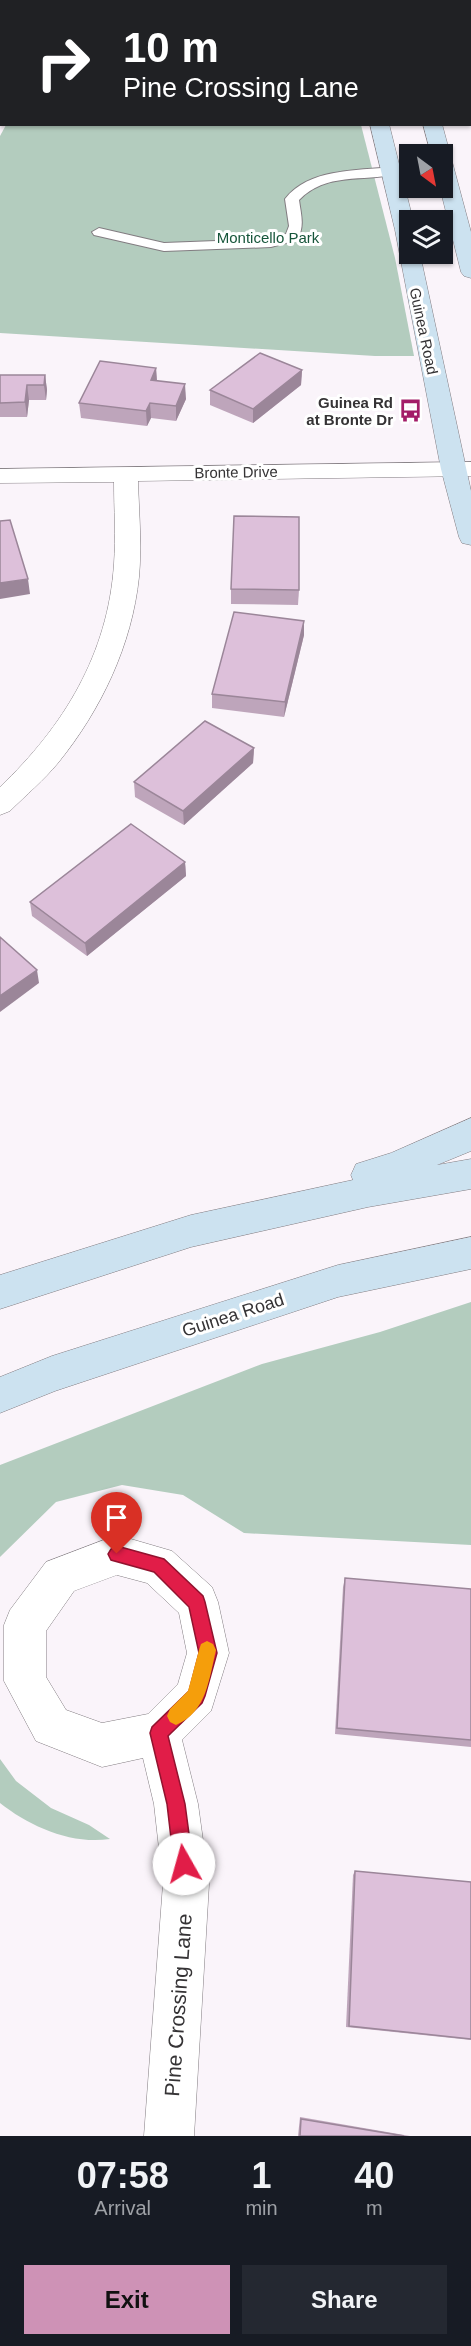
<!DOCTYPE html>
<style>
:root{--surface:#171b24;--page:#242831;--text:#f1f3f6;--muted:#9ea1a6;--accent:#ce92b6}
body{margin:0;font-family:Arial,sans-serif;background:var(--page);color:var(--text);height:100vh;display:flex;flex-direction:column;font-size:22px;white-space:nowrap}
*{box-sizing:border-box;margin:0}
p{font-size:20px;color:var(--muted)}
.icon{flex:none;width:33px;height:33px;fill:none;stroke:currentColor;stroke-width:2;stroke-linecap:round;stroke-linejoin:round}
.map{position:relative;height:2136px;overflow:hidden}
.panel{display:flex;flex-direction:column;background:var(--surface);flex:1}
.panel>*{flex:none}
.top-card{position:absolute;left:0px;top:0px;width:471px;height:126px;box-shadow:0 2px 4px #0004;background:#202124;color:#fff;overflow:hidden}
.needle{width:39px;rotate:148deg}
.buttons{position:absolute;left:399px;top:144px;display:grid;gap:12px}
.buttons a{display:grid;place-items:center;width:54px;height:54px;border-radius:0px;background:var(--surface);box-shadow:0 2px 4px #0004;font-size:30px}
.pin{position:absolute;display:grid;place-items:center;width:51px;height:51px;color:#fff;margin:-62px -26px;border-radius:50% 50% 50% 0;rotate:-45deg;box-shadow:0 0 6px #0007}
.pin .icon{rotate:45deg}
.me{position:absolute;width:66px;margin:-33px;rotate:353deg;stroke-linejoin:round;filter:drop-shadow(0 0 4px #0008)}
.turn{display:flex;align-items:center;gap:21px;height:126px;padding:0 24px;font-size:27px}
.turn .icon{width:78px;height:78px;stroke-width:2.5}
.turn b{display:block;font-size:42px;line-height:51px}
.eta{display:flex;justify-content:space-evenly;align-items:center;height:102px;text-align:center}
.eta b{font-size:36px;font-weight:600;line-height:42px}
.cta{display:flex;gap:12px;margin-top:auto;padding:12px 24px}
.cta a{flex:1;height:69px;border-radius:0px;background:var(--accent);color:#111;font-size:24px;font-weight:600;line-height:69px;text-align:center}
.cta a+a{background:var(--page);color:var(--text)}
.map>svg:first-child{display:block}
.green{fill:#b3ccbe}
.lines{fill:none;stroke-linecap:round;stroke-linejoin:round}
.service-casing{stroke:#827c81;stroke-width:2}
.minor-casing{stroke:#827c81;stroke-width:1}
.secondary-casing{stroke:#827c81;stroke-width:1}
.service{fill:#fff;fill-rule:evenodd}
.minor{fill:#fff;fill-rule:evenodd}
.secondary{fill:#cce2f0;fill-rule:evenodd}
.wall{fill:#bea5bb}
.shaded-wall{fill:#9b8699}
.building{fill:#ddc0da;stroke:#9b8699;stroke-width:1.5}
.route{fill:#e11d48;stroke:#92132f;stroke-width:1.5}
.slow{fill:#f59e0b}
.labels{text-anchor:middle;dominant-baseline:central;stroke-width:6;stroke-linejoin:round;paint-order:stroke}
.far-park-label{font-size:15px;fill:#16553a;stroke:#fff}
.far-street-label{font-size:15px;fill:#353335;stroke:#fff}
.far-poi-label{font-size:15px;font-weight:bold;fill:#353335;stroke:#fff;text-anchor:end}
.street-label{font-size:18px;fill:#353335;stroke:#fff}
.near-street-label{font-size:21px;fill:#353335;stroke:#fff}
</style>
<div class="map">
<svg width="471" height="2136" viewBox="0 0 471 2136">
<rect width="100%" height="100%" fill="#faf4fa"/>
<!-- green -->
<g class="green">
<path d="M47,0H322L323,1H46Z"/>
<path d="M6,125H361L395,258L414,356H375L0,333V136Z"/>
<path d="M471,1302V1545L244,1533L183,1495L122,1485L56,1502L0,1557V1465L262,1364L380,1332Z"/>
<path d="M0,1759L16,1781L51,1808L89,1825L110,1839C71,1845 29,1826 0,1803Z"/>
</g>
<g class="lines">
<defs>
<path id="service" d="M392,167L397,168L399,171L397,174C362,182 326,172 299,200C301,215 305,226 297,240L271,247L164,251L94,235L92,232L99,228L164,243L270,239L286,234L289,226L285,199C309,168 356,171 392,167Z"/>
<g id="minor">
<path d="M471,462V476L138,481C139,513 142,545 139,577C132,645 101,710 58,763C44,780 26,795 10,811L0,815V787C64,726 108,654 114,564C116,537 114,509 114,482L0,483V469Z"/>
<path d="M117,1535L172,1551L212,1587L218,1602L229,1653L211,1711L182,1740L198,1804L209,1884L194,2136H144L163,1884L154,1804L143,1758L102,1767L36,1741L4,1681V1625L10,1610L46,1562ZM117,1575L147,1583L179,1613L187,1653L178,1684L148,1714L102,1723L66,1710L46,1677V1631L74,1591Z"/>
</g>
<g id="secondary">
<path d="M331,0H347L348,2H331Z"/>
<rect x="379" y="0" width="16" height="2"/>
<path d="M370,124H389L413,220H410V254H420L471,491V545L462,543L459,537L441,469L395,230Z"/>
<path d="M423,124H442L471,232V278L464,276L461,272L440,188H442V154H431Z"/>
<path d="M471,1118V1151L437,1165L471,1159V1189L368,1207L191,1247L0,1309V1275L191,1215L353,1180L351,1175L356,1164L391,1153Z"/>
<path d="M471,1237V1269L338,1297L55,1391L0,1413V1377L52,1356L338,1265Z"/>
</g>
</defs>
<!-- service casing -->
<use href="#service" class="service-casing"/>
<!-- minor casing -->
<use href="#minor" class="minor-casing"/>
<!-- secondary casing -->
<use href="#secondary" class="secondary-casing"/>
<!-- service -->
<use href="#service" class="service"/>
<!-- minor -->
<use href="#minor" class="minor"/>
<!-- secondary -->
<use href="#secondary" class="secondary"/>
</g>
<!-- wall -->
<g class="wall">
<path d="M156,368L157,381L186,399L176,421L151,418L147,426L81,418L79,403Z"/>
<path d="M302,370L301,385L253,423L210,405V390Z"/>
<path d="M0,375H45L47,390L46,400H29L27,417H0Z"/>
<path d="M231,589L299,590L298,605L231,604Z"/>
<path d="M304,621V635L284,717L212,708V694Z"/>
<path d="M254,748L253,763L184,825L135,797L134,782Z"/>
<path d="M185,862L186,876L87,956L32,916L30,902Z"/>
<path d="M345,1578L471,1589V1747L335,1734L343,1587Z"/>
<path d="M355,1871L471,1882V2040L346,2027L353,1875Z"/>
<path d="M300,2117L410,2136H298Z"/>
</g>
<!-- shaded-wall -->
<g class="shaded-wall">
<path d="M156,368L157,383L151,380Z"/>
<path d="M302,370L301,385L253,423V409Z"/>
<path d="M45,375L47,390L46,400L44,385Z"/>
<path d="M185,384L186,399L176,421V406Z"/>
<path d="M27,385L29,400L27,417L25,402Z"/>
<path d="M150,403L151,418L147,426L146,411Z"/>
<path d="M28,579L30,594L0,599V583Z"/>
<path d="M304,621V635L284,717L285,702Z"/>
<path d="M254,748L253,763L184,825L183,811Z"/>
<path d="M185,862L186,876L87,956L85,943Z"/>
<path d="M37,970L39,983L0,1012V996Z"/>
</g>
<!-- building -->
<g class="building">
<path d="M260,353L302,370L253,409L210,390Z"/>
<path d="M100,361L156,368L151,380L185,384L176,406L150,403L146,411L79,403Z"/>
<path d="M0,375H45L44,385H27L25,402L0,403Z"/>
<path d="M234,516L299,517V590L231,589Z"/>
<path d="M10,520L28,579L0,583V521Z"/>
<path d="M234,612L304,621L285,702L212,694Z"/>
<path d="M205,721L254,748L183,811L134,782Z"/>
<path d="M131,824L185,862L85,943L30,902Z"/>
<path d="M0,937L37,970L0,996Z"/>
<path d="M345,1578L471,1589V1740L337,1728Z"/>
<path d="M355,1871L471,1882V2039L349,2026Z"/>
<path d="M301,2119L404,2136H300Z"/>
</g>
<!-- route -->
<path class="route" d="M117,1546L164,1559L203,1596L205,1602L217,1653L205,1696L202,1703L168,1736L185,1804L193,1864L190,1870L184,1873L177,1870L174,1864L167,1804L150,1733L152,1727L189,1691L199,1653L189,1607L154,1572L111,1560L108,1554L111,1549Z"/>
<!-- slow -->
<path class="slow" d="M207,1641L213,1644L216,1650C209,1678 207,1712 176,1725L170,1722L167,1716L170,1709L188,1691L199,1650L201,1644Z"/>
<!-- icons -->
<defs>
<symbol id="bus-bare" viewBox="-9 -9 18 18"><path d="M-5-6H5V4H4V6H2V4H-2V6H-4V4H-5ZM-3.5-4V0h7V-4ZM-3.5 1.2v1.5H-2V1.2ZM2 1.2v1.5H3.5V1.2Z" fill="#a31c68" stroke="#fff" stroke-width="2.5" paint-order="stroke"/></symbol>
</defs>
<g fill-rule="evenodd">
<use href="#bus-bare" x="394" y="394" width="33" height="33"/>
</g>
<g class="labels">
<!-- far-park labels -->
<g class="far-park-label">
<text x="268" y="237">Monticello Park</text>
</g>
<!-- far-street labels -->
<g class="far-street-label">
<text transform="translate(424 331) rotate(78)">Guinea Road</text>
<text transform="translate(236 472) rotate(-1)">Bronte Drive</text>
</g>
<!-- far-poi labels -->
<g class="far-poi-label">
<text x="393" y="402">Guinea Rd<tspan x="393" dy="17">at Bronte Dr</tspan></text>
</g>
<!-- street labels -->
<g class="street-label">
<text transform="translate(233 1315) rotate(-18)">Guinea Road</text>
</g>
<!-- near-street labels -->
<g class="near-street-label">
<text transform="translate(178 2005) rotate(-86)">Pine Crossing Lane</text>
</g>
</g>
</svg>
<div class="buttons">
<a><svg class="needle" viewBox="-14 -14 28 28"><path d="M0-13l5 13h-10z" fill="#e53935"/><path d="M0 13l5-13h-10z" fill="#9ea1a6"/></svg></a>
<a><svg class="icon" aria-label="layers" viewBox="0 0 24 24"><path d="M12 4l9 5-9 5-9-5zM3 14l9 5 9-5"/></svg></a>
</div>
<div class="pin" style="left:117px;top:1554px;background:#d93025"><svg class="icon" aria-label="arrive" viewBox="0 0 24 24"><path d="M6 21V4h12l-3 4 3 4H6"/></svg></div>
<svg class="me" style="left:184px;top:1864px" viewBox="-20 -20 40 40"><circle r="19" fill="#fff"/><path d="M0-13L10 11 0 6-10 11z" fill="#e11d48"/></svg>
<div class="top-card">
<div class="turn"><svg class="icon" aria-label="right" viewBox="0 0 24 24"><path d="M7 20v-9h11M14 6l5 5-5 5"/></svg><div><b>10 m</b>Pine Crossing Lane</div></div>
</div>
</div>
<section class="panel">
<div class="eta">
<div><b>07:58</b><p>Arrival</p></div>
<div><b>1</b><p>min</p></div>
<div><b>40</b><p>m</p></div>
</div>
<div class="cta"><a>Exit</a><a>Share</a></div>
</section>
